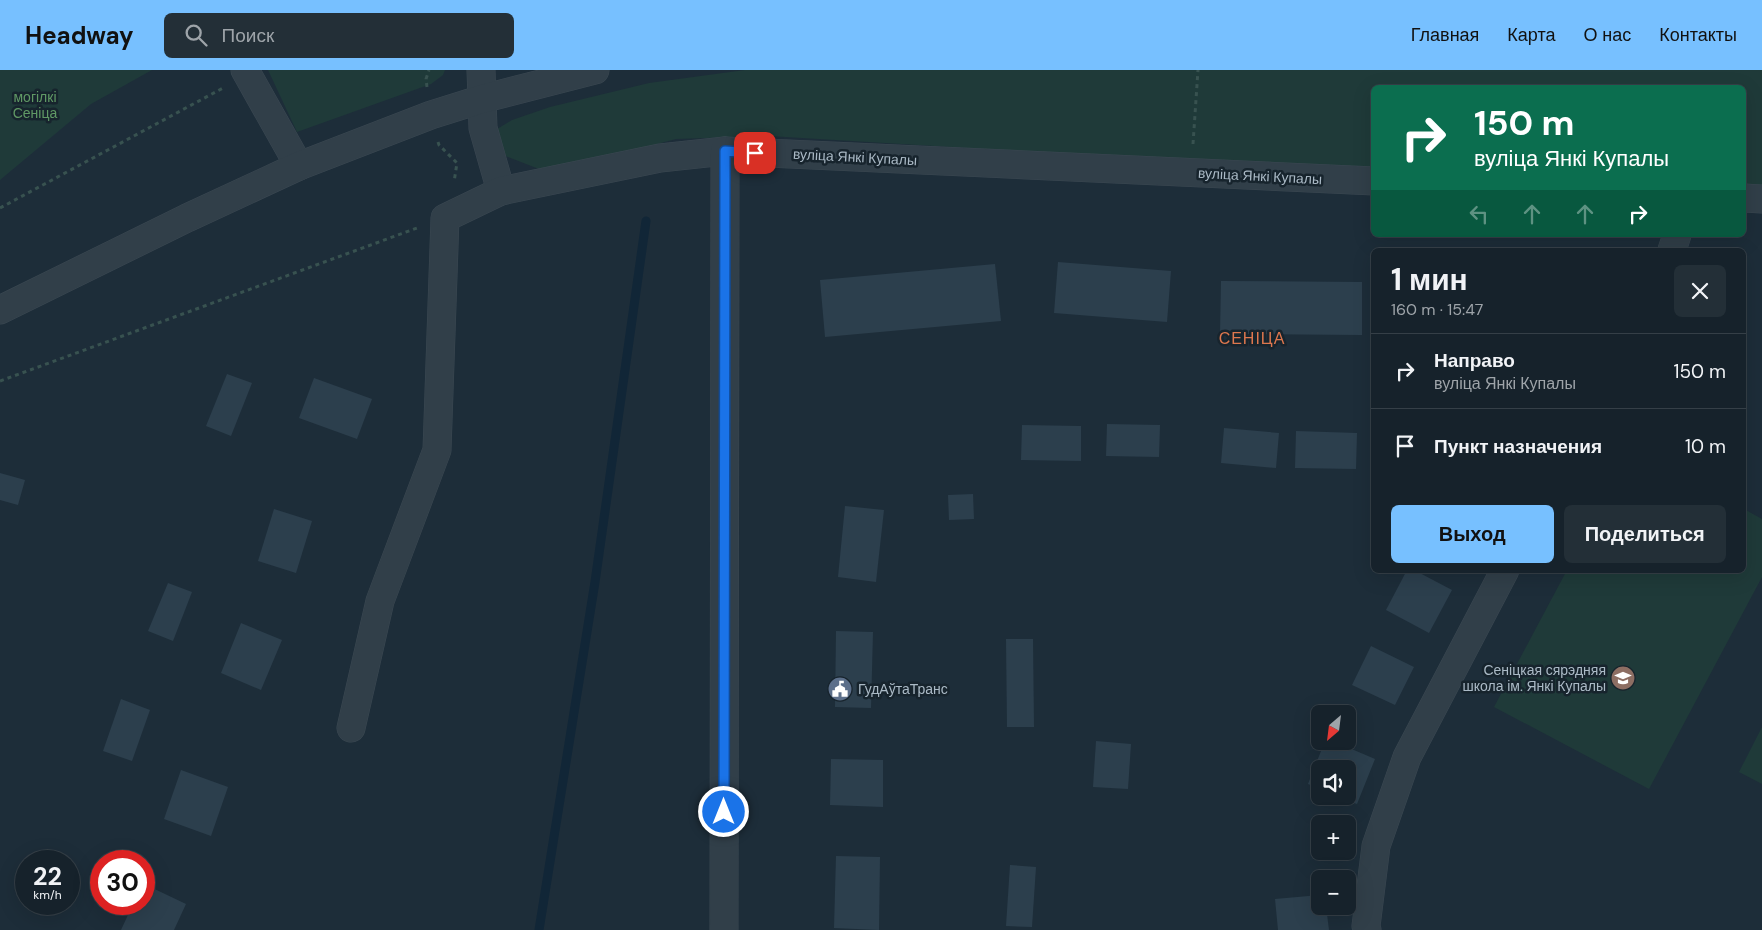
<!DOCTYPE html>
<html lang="ru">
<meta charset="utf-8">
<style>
:root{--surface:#16222b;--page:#232f37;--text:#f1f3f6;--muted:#9ea4a9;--line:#353f47;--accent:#77c0ff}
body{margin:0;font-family:"DM Sans",sans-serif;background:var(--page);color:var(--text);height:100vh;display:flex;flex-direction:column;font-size:19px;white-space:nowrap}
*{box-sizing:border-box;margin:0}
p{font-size:16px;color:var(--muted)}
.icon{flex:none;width:28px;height:28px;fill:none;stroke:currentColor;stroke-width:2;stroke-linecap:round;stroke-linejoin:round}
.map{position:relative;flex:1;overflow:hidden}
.panel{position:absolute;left:1371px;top:178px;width:375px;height:325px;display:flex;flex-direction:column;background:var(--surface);border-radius:8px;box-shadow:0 5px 20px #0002,0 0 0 1px var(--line)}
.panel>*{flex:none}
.guide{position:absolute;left:1371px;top:15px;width:375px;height:152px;border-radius:8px;box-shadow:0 5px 20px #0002,0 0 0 1px var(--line);background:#0b6e4f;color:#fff;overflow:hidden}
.needle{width:32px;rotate:208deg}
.buttons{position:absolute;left:1311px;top:635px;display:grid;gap:10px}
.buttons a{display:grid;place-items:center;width:45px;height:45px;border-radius:8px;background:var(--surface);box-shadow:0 5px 20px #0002,0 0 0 1px var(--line);font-size:25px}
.speed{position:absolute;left:15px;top:780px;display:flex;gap:10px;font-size:25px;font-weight:700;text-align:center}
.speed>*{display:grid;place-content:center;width:65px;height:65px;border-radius:50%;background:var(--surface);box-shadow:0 5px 20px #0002,0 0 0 1px var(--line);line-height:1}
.speed small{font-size:12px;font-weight:400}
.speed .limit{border:8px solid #d22;background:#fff;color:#111}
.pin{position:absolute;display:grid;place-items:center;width:42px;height:42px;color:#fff;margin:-21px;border-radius:10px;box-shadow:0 2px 8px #0006}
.me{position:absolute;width:55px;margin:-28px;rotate:0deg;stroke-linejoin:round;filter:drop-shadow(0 0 4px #0008)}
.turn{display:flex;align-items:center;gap:18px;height:105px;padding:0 20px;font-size:22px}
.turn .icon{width:65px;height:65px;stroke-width:2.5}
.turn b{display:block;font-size:35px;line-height:42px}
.lanes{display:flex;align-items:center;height:48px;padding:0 20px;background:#0003;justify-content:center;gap:25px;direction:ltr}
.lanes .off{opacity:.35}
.round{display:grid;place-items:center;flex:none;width:52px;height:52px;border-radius:8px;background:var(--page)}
.headline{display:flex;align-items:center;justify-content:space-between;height:85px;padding:0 20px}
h1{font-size:30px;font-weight:700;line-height:38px}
.action{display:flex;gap:10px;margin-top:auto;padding:10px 20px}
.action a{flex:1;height:58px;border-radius:8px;background:var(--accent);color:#111;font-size:20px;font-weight:700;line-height:58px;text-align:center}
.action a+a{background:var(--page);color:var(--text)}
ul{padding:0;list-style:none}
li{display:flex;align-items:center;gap:15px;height:75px;padding:0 20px;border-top:1px solid var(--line)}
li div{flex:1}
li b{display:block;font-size:19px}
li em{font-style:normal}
header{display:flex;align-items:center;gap:30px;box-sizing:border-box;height:70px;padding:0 25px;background:var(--accent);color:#111}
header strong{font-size:24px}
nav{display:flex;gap:28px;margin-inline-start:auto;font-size:18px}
.search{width:350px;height:45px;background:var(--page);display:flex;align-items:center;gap:12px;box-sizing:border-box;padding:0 18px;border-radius:8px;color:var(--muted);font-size:19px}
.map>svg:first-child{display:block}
.green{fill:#1f3a39}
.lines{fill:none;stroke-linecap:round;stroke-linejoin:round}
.stream{stroke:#112637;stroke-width:9}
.building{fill:#2c3f4d}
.minor-casing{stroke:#3b4852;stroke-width:29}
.path{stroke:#385250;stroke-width:3;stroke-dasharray:4 4;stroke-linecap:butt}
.minor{stroke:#313f49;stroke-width:28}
.route-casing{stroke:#114b97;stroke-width:12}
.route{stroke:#1a73e8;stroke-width:9}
.labels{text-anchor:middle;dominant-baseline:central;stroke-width:5;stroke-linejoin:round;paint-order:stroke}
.park-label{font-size:14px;fill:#609965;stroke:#17242d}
.street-label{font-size:14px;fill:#abbac6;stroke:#17242d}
.poi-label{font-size:14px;fill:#abbac6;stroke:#17242d;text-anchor:end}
.quarter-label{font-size:16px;letter-spacing:1px;fill:#de774e;stroke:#17242d}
</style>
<header>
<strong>Headway</strong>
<div class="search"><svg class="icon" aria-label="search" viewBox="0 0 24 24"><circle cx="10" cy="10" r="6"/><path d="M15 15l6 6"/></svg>Поиск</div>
<nav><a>Главная</a><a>Карта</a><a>О нас</a><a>Контакты</a></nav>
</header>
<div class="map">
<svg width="1762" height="860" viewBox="0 0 1762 860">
<rect width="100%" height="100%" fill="#1d2d39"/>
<!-- green -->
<g class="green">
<path d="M0,0H152L91,34L0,110Z"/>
<path d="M268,0H445L443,5L431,14L297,62Z"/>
<path d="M745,0H1762V116H1744V18H1374V98L1017,81L769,66L676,69L612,86L539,99L500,84L497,59L512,50L550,37L649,13Z"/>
<path d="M1744,439L1762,449V507L1649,719L1494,637L1567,500H1744Z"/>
<path d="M1762,657V714L1739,702Z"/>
</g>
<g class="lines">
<!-- stream -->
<path class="stream" d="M539,860L595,512L646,151"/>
</g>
<!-- building -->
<g class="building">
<path d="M1058,192L1171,201L1167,252L1054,243Z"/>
<path d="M995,194L1001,251L825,267L820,210Z"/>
<path d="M1221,211L1362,212V265L1220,264Z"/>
<path d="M227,304L252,313L231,366L206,356Z"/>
<path d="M314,308L372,329L357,369L299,348Z"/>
<path d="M1107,354L1160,355L1159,387L1106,386Z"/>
<path d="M1022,355L1081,356V391L1021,390Z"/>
<path d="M1224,358L1279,363L1276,398L1221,393Z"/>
<path d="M1296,361L1357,363L1356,399L1295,398Z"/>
<path d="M0,403L25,410L18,435L0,430Z"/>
<path d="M973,424L974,449L949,450L948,425Z"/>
<path d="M845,436L884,440L876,512L838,507Z"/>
<path d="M274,439L312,451L296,503L258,491Z"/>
<path d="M1407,500H1414L1452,520L1429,563L1386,540Z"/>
<path d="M168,513L192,522L173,571L148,561Z"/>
<path d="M241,553L282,570L261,620L221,603Z"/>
<path d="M836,561L873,562L871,638L835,637Z"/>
<path d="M1006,569H1033L1034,657H1007Z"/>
<path d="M1371,576L1414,597L1395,635L1352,615Z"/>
<path d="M121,629L150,640L132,691L103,681Z"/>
<path d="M1096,671L1131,674L1128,719L1093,717Z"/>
<path d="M1325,671H1333L1375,689L1357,734L1337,726H1348V699H1320V719L1308,714Z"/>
<path d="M831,689L883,690V737L830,735Z"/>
<path d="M181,700L228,717L211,766L164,749Z"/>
<path d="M836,786L880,787L879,860L834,858Z"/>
<path d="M1010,795L1036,797L1032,857L1006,856Z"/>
<path d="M144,814L186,834L174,860H121L133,834H144Z"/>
<path d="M1320,825V836H1326L1329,860H1278L1275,829Z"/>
</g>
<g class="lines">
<defs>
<g id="minor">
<path d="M245,0L299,96"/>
<path d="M481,0L483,58L501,121"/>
<path d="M1744,128L1762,129"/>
<path d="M1672,180L1677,165"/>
<path d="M0,240L187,148L299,96L431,45L482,29L595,0"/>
<path d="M351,658L380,531L437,380L445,148L501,121L660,88L725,81L1374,111"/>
<path d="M724,860L725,81"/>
<path d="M1367,860L1366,856L1376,776L1407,687L1505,500"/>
</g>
</defs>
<!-- minor casing -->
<use href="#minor" class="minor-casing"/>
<!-- path -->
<g class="path">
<path d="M427,17L426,9L429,0"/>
<path d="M438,72L439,75L457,93L454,112"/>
<path d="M1193,74L1198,0"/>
<path d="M0,138L223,18"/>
<path d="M0,311L417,158"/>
</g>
<!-- minor -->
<use href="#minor" class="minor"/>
</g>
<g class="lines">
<defs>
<path id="route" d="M724,742L725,81L755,83"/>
</defs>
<!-- route casing -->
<use href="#route" class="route-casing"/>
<!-- route -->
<use href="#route" class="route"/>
</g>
<!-- icons -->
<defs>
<symbol id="school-disc" viewBox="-11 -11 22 22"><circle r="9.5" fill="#8d6e63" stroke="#17242d"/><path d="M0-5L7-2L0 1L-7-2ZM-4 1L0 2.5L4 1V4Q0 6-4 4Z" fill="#fff"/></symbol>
<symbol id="civic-disc" viewBox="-11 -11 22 22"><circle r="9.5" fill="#5c6f8a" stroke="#17242d"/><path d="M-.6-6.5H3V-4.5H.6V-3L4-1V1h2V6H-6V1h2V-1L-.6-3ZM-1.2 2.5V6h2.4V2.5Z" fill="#fff"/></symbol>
</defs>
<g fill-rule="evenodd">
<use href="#school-disc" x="1609" y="594" width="28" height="28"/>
<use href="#civic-disc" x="826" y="605" width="28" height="28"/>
</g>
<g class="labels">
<!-- park labels -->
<g class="park-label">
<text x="35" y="27">могілкі<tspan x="35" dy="16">Сеніца</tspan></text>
</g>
<!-- street labels -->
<g class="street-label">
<text transform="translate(855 87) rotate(3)">вуліца Янкі Купалы</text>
<text transform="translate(1260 106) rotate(3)">вуліца Янкі Купалы</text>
</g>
<!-- poi labels -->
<g class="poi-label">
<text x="1606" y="600">Сеніцкая сярэдняя<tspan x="1606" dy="16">школа ім. Янкі Купалы</tspan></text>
<text x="858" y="619" text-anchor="start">ГудАўтаТранс</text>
</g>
<!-- quarter labels -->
<g class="quarter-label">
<text x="1252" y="268">СЕНІЦА</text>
</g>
</g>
</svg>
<div class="buttons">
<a><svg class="needle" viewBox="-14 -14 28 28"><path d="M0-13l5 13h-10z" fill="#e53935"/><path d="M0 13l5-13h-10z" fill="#9ea4a9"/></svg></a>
<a><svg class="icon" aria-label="sound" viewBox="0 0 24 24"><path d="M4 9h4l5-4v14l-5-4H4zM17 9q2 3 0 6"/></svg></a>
<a>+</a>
<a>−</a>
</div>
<div class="speed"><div>22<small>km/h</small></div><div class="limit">30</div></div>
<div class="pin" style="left:755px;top:83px;background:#d93025"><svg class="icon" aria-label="arrive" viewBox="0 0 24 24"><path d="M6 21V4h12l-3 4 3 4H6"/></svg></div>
<svg class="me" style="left:724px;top:742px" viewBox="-20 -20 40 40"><circle r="17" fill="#1a73e8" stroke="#fff" stroke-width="3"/><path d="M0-11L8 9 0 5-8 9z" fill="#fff"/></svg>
<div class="guide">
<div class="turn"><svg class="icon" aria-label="right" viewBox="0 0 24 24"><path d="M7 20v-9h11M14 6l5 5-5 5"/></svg><div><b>150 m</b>вуліца Янкі Купалы</div></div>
<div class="lanes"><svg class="icon off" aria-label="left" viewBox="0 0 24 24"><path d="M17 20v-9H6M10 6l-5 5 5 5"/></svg><svg class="icon off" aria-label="ahead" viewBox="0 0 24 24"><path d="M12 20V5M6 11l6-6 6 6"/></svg><svg class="icon off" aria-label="ahead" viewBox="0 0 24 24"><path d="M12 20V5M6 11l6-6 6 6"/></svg><svg class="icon" aria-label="right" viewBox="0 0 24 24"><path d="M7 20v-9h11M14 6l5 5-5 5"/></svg></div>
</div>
<section class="panel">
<div class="headline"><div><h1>1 мин</h1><p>160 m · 15:47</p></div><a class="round"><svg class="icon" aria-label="close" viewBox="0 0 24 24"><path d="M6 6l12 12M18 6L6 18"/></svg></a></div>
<ul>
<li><svg class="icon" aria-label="right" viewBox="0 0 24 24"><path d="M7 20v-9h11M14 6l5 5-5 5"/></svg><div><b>Направо</b><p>вуліца Янкі Купалы</p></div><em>150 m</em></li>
<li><svg class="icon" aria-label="arrive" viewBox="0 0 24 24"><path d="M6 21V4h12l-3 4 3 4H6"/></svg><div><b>Пункт назначения</b></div><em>10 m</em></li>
</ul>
<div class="action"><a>Выход</a><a>Поделиться</a></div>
</section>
</div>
